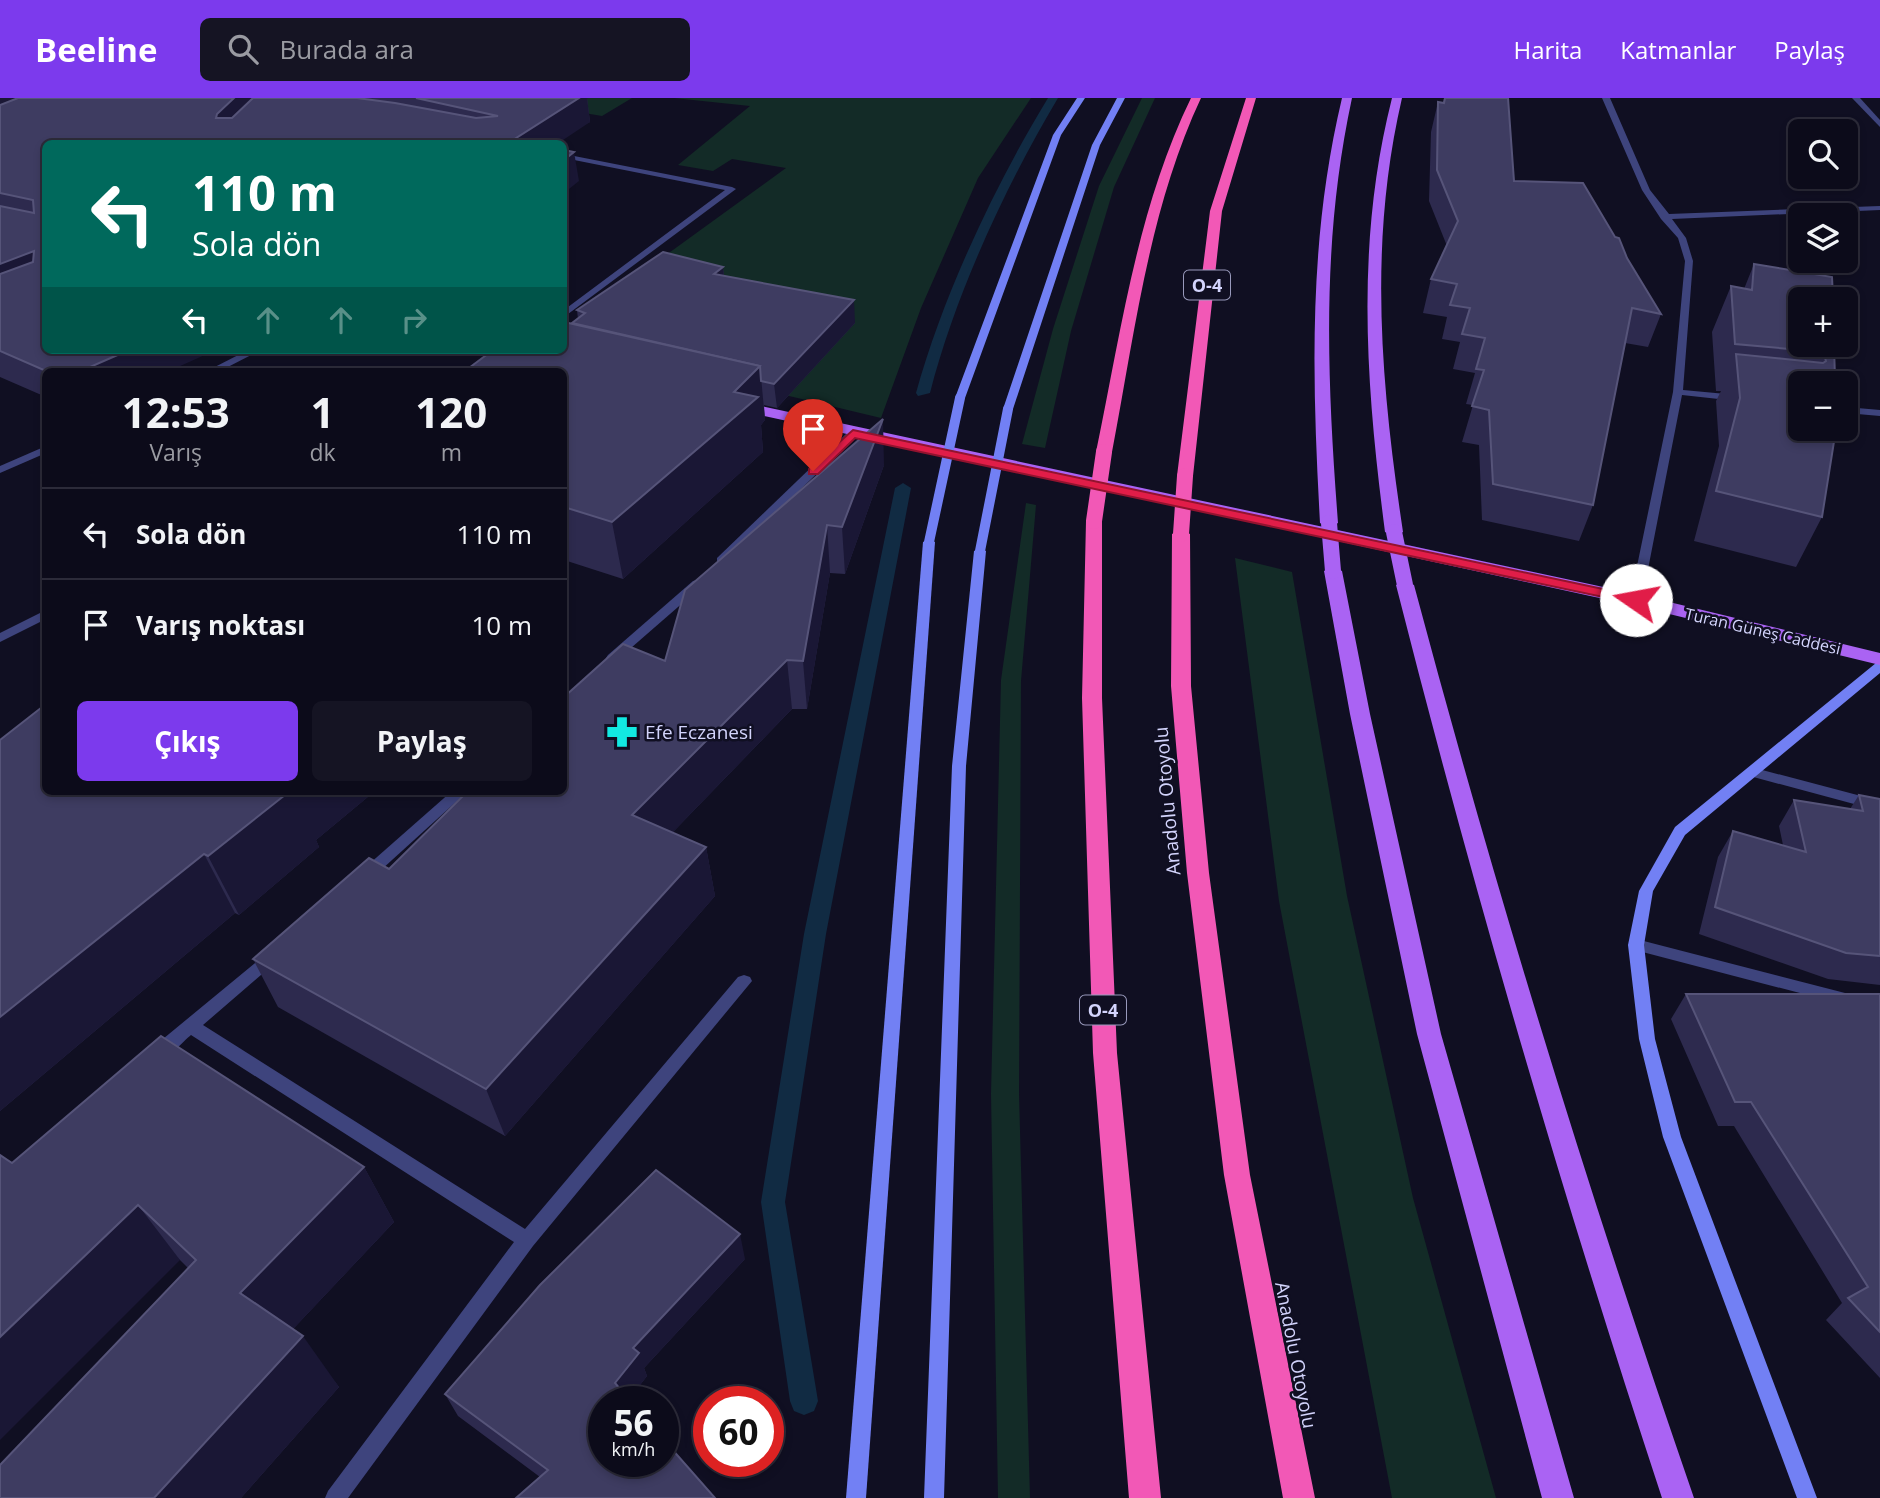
<!DOCTYPE html>
<html lang="tr">
<meta charset="utf-8">
<style>
:root{--surface:#0c0b1a;--page:#151423;--text:#f1f3f6;--muted:#9a9ba2;--line:#2c2b39;--accent:#7c3aed}
body{margin:0;font-family:"Open Sans",sans-serif;background:var(--page);color:var(--text);height:100vh;display:flex;flex-direction:column;font-size:26px;white-space:nowrap}
*{box-sizing:border-box;margin:0}
p{font-size:23px;color:var(--muted)}
.icon{flex:none;width:38px;height:38px;fill:none;stroke:currentColor;stroke-width:2;stroke-linecap:round;stroke-linejoin:round}
.map{position:relative;flex:1;overflow:hidden}
.panel{position:absolute;left:42px;top:270px;width:525px;height:427px;display:flex;flex-direction:column;background:var(--surface);border-radius:10px;box-shadow:0 4px 10px #0003,0 0 0 2px var(--line)}
.panel>*{flex:none}
.hud{position:absolute;left:42px;top:42px;width:525px;height:214px;border-radius:10px;box-shadow:0 4px 10px #0003,0 0 0 2px var(--line);background:#00695c;color:#fff;overflow:hidden}
.controls{position:absolute;left:1788px;top:21px;display:grid;gap:14px}
.controls a{display:grid;place-items:center;width:70px;height:70px;border-radius:10px;background:var(--surface);box-shadow:0 4px 10px #0003,0 0 0 2px var(--line);font-size:35px}
.speed{position:absolute;left:588px;top:1288px;display:flex;gap:14px;font-size:35px;font-weight:700;text-align:center}
.speed>*{display:grid;place-content:center;width:91px;height:91px;border-radius:50%;background:var(--surface);box-shadow:0 4px 10px #0003,0 0 0 2px var(--line);line-height:1}
.speed small{font-size:18px;font-weight:400}
.speed .limit{border:10px solid #d22;background:#fff;color:#111}
.pin{position:absolute;display:grid;place-items:center;width:60px;height:60px;color:#fff;margin:-72px -30px;border-radius:50% 50% 50% 0;rotate:-45deg;box-shadow:0 0 7px #0007}
.pin .icon{rotate:45deg}
.me{position:absolute;width:77px;margin:-38px;rotate:282deg;stroke-linejoin:round;filter:drop-shadow(0 0 5px #0008)}
.turn{display:flex;align-items:center;gap:24px;height:147px;padding:0 35px;font-size:32px}
.turn .icon{width:91px;height:91px;stroke-width:2.5}
.turn b{display:block;font-size:49px;line-height:60px}
.lanes{display:flex;align-items:center;height:66px;padding:0 35px;background:#0003;justify-content:center;gap:35px;direction:ltr}
.lanes .off{opacity:.35}
.eta{display:flex;justify-content:space-evenly;align-items:center;height:119px;text-align:center}
.eta b{font-size:42px;font-weight:700;line-height:49px}
.button{display:flex;gap:14px;margin-top:auto;padding:14px 35px}
.button a{flex:1;height:80px;border-radius:10px;background:var(--accent);color:#fff;font-size:28px;font-weight:700;line-height:80px;text-align:center}
.button a+a{background:var(--page);color:var(--text)}
ul{padding:0;list-style:none}
li{display:flex;align-items:center;gap:21px;height:91px;padding:0 35px;border-top:2px solid var(--line)}
li div{flex:1}
li b{display:block;font-size:26px}
li em{font-style:normal}
header{display:flex;align-items:center;gap:42px;box-sizing:border-box;height:98px;padding:0 35px;background:var(--accent);color:#fff}
header strong{font-size:33px}
nav{display:flex;gap:38px;margin-inline-start:auto;font-size:24px}
.search{width:490px;height:63px;background:var(--page);display:flex;align-items:center;gap:18px;box-sizing:border-box;padding:0 24px;border-radius:10px;color:var(--muted);font-size:26px}
.map>svg:first-child{display:block}
.green{fill:#132b27}
.lines{fill:none;stroke-linecap:round;stroke-linejoin:round}
.stream{fill:#112b43;fill-rule:evenodd}
.lane{fill:#3e447d;fill-rule:evenodd}
.street{fill:#3e447d;fill-rule:evenodd}
.secondary{fill:#7280f4;fill-rule:evenodd}
.primary{fill:#aa63f3;fill-rule:evenodd}
.highway{fill:#f258b6;fill-rule:evenodd}
.secondary-bridge{stroke:#7280f4;stroke-width:10}
.primary-bridge{stroke:#aa63f3;stroke-width:16}
.highway-bridge{stroke:#f258b6;stroke-width:16}
.wall{fill:#2d2a4e}
.shaded-wall{fill:#1a1735}
.building{fill:#3e3c61;stroke:#565479;stroke-width:2}
.route{fill:#e11d48;stroke:#92132f;stroke-width:2}
.labels{text-anchor:middle;dominant-baseline:central;stroke-width:5;stroke-linejoin:round;paint-order:stroke}
.far-street-label{font-size:16px;fill:#d3d4fc;stroke:#100f22}
.shield{fill:#100f22;stroke:#9899bb;stroke-width:2}
.shield-label{font-size:18px;font-weight:bold;fill:#d3d4fc}
.poi-label{font-size:19px;fill:#d3d4fc;stroke:#100f22;text-anchor:start}
.street-label{font-size:19px;fill:#d3d4fc;stroke:#100f22}
</style>
<header>
<strong>Beeline</strong>
<div class="search"><svg class="icon" aria-label="search" viewBox="0 0 24 24"><circle cx="10" cy="10" r="6"/><path d="M15 15l6 6"/></svg>Burada ara</div>
<nav><a>Harita</a><a>Katmanlar</a><a>Paylaş</a></nav>
</header>
<div class="map">
<svg width="1880" height="1400" viewBox="0 0 1880 1400">
<rect width="100%" height="100%" fill="#100f22"/>
<!-- green -->
<g class="green">
<path d="M494,0H632L602,18Z"/>
<path d="M674,0H1031L978,80L921,210L881,320L564,244V231L786,70L732,61L713,73L678,67L750,8Z"/>
<path d="M1142,0H1155L1114,89L1071,233L1045,350L1022,346L1053,231L1099,88Z"/>
<path d="M1026,405L1036,407L1021,583L1019,996L1030,1400H998L991,996L1001,582Z"/>
<path d="M1235,460L1292,474L1347,798L1413,1100L1496,1400H1392L1279,803Z"/>
</g>
<g class="lines">
<!-- stream -->
<g class="stream">
<path d="M1048,0H1058C1006,87 955,197 930,295L918,298L916,295C943,197 995,87 1048,0Z"/>
<path d="M903,385L911,390L826,836L785,1104L818,1303L814,1313L804,1317L794,1313L790,1303L761,1104L804,836L895,390Z"/>
</g>
<!-- lane -->
<path class="lane" d="M1636,841L1880,904V916L1631,851L1628,847L1631,843Z"/>
<!-- street -->
<g class="street">
<path d="M1602,0H1610L1650,92L1669,116L1880,108V112L1672,121L1686,140L1693,163L1683,292L1737,297L1742,300L1737,303L1682,297L1642,502L1636,506L1630,502L1673,294L1685,163L1678,140L1661,121L1642,92Z"/>
<path d="M1852,0H1860L1880,22V29Z"/>
<path d="M564,56L732,89L736,91L564,219V212L725,92L564,60Z"/>
<path d="M248,252H261L220,273H207Z"/>
<path d="M1846,309L1880,312V318L1846,315Z"/>
<path d="M853,332L857,333V337L725,464H717V460L849,333Z"/>
<path d="M46,348V355L0,375V368Z"/>
<path d="M697,482L703,486L701,489L616,563H608L606,560L608,557L693,483Z"/>
<path d="M46,512V521L0,544V535Z"/>
<path d="M1751,669L1880,703V713L1746,677L1744,674Z"/>
<path d="M452,693H468L370,782H360L358,778L360,774Z"/>
<path d="M271,854L276,856L279,860L276,864L203,927L525,1131L738,879L744,877L750,879L752,883L533,1148L348,1400H325L328,1393L514,1144L191,937C181,945 166,965 152,960L150,955L152,950L266,856Z"/>
</g>
<!-- secondary -->
<g class="secondary">
<path d="M1077,0H1085L1061,37L965,300L956,302L955,300L1053,37Z"/>
<path d="M1117,0H1125L1100,47L1013,311L1004,313L1003,311L1092,47Z"/>
<path d="M929,441L935,444L866,1400H846L923,444Z"/>
<path d="M980,450L986,453L966,668L944,1400H924L952,668L974,453Z"/>
<path d="M1880,564V575L1685,737L1653,793L1644,847L1655,941L1681,1039L1817,1400H1797L1663,1039L1639,941L1628,847L1639,793L1675,729L1876,565Z"/>
</g>
<!-- primary -->
<g class="primary">
<path d="M1342,0H1352C1321,144 1327,279 1338,425L1329,430L1320,425C1312,279 1308,143 1342,0Z"/>
<path d="M1392,0H1402C1368,146 1381,287 1403,434L1394,439L1385,434C1366,287 1355,146 1392,0Z"/>
<path d="M737,303L1636,496L1880,555V567L1636,508L732,311V305Z"/>
<path d="M1333,468L1342,473L1370,616L1441,936L1574,1400H1542L1417,936L1350,616L1324,473Z"/>
<path d="M1405,482L1414,487C1496,795 1590,1099 1694,1400H1662C1563,1099 1474,795 1396,487Z"/>
</g>
<!-- highway -->
<g class="highway">
<path d="M1191,0H1201C1149,111 1135,234 1112,354L1110,357H1098L1096,354C1121,234 1137,111 1191,0Z"/>
<path d="M1246,0H1256L1222,113L1193,378L1185,383L1177,378L1210,113Z"/>
<path d="M1094,418L1102,423V600L1117,955L1161,1400H1129L1093,955L1082,600L1086,423Z"/>
<path d="M1181,431L1190,436L1191,588L1209,775L1250,1077L1315,1400H1283L1224,1077L1187,775L1171,588L1172,436Z"/>
</g>
<!-- secondary-bridge -->
<g class="secondary-bridge">
<path d="M929,444L960,300"/>
<path d="M980,453L1008,311"/>
</g>
<!-- primary-bridge -->
<g class="primary-bridge">
<path d="M1329,425L1333,473"/>
<path d="M1394,434L1405,487"/>
</g>
<!-- highway-bridge -->
<g class="highway-bridge">
<path d="M1094,423L1104,354"/>
<path d="M1181,436L1185,378"/>
</g>
</g>
<!-- wall -->
<g class="wall">
<path d="M0,0H587L590,24L46,273V299L0,279Z"/>
<path d="M1444,0H1508L1514,83L1627,160L1661,216L1648,249L1625,245L1593,407L1579,443L1482,422L1479,347L1462,344L1473,307L1466,306L1475,275L1453,271L1460,244L1442,241L1447,219L1423,215L1431,181L1447,148L1429,103L1431,34L1438,4L1443,5Z"/>
<path d="M1754,166L1834,247L1822,419L1796,469L1694,443L1719,348L1716,303L1721,293H1716L1712,234L1731,188L1744,191Z"/>
<path d="M723,169L724,178L855,225L777,310L764,307L765,322L761,327L763,354L623,481L564,462V273L572,225L578,221L577,212Z"/>
<path d="M884,367L845,476L830,475L807,611H792L672,735L706,749L715,798L505,1038L278,909L253,861L389,771L665,563Z"/>
<path d="M0,642L46,693H375L316,742L319,749L239,817L235,815L0,1013Z"/>
<path d="M1859,697L1880,701V887L1828,881L1699,836L1718,759L1733,733L1783,747L1779,728L1794,702L1850,711Z"/>
<path d="M1686,896H1880V1280L1826,1222L1842,1205L1734,1028H1718L1671,921Z"/>
<path d="M12,1065L364,1069L394,1124L293,1231L339,1289L241,1400H0L188,1170L180,1162Z"/>
<path d="M745,1161L644,1270L647,1278L629,1301L604,1363L540,1379L458,1318L445,1296Z"/>
</g>
<!-- shaded-wall -->
<g class="shaded-wall">
<path d="M0,0H70L0,28Z"/>
<path d="M234,0H272L226,44L216,20L217,16Z"/>
<path d="M579,0H587L590,24L557,46H510V44Z"/>
<path d="M574,54L579,83L564,95V62Z"/>
<path d="M34,153L46,179L0,203V166Z"/>
<path d="M723,169L725,191L714,176Z"/>
<path d="M854,202L855,225L777,310L774,286Z"/>
<path d="M129,252H216L169,273H81Z"/>
<path d="M760,268L765,322L761,327L763,354L623,481L612,424Z"/>
<path d="M883,321L884,367L845,476L842,429Z"/>
<path d="M827,427L830,475L807,611L803,563Z"/>
<path d="M787,562L792,611L642,766L632,717Z"/>
<path d="M289,693H375L316,742L319,749L239,817L208,758Z"/>
<path d="M706,749L715,798L505,1038L486,991Z"/>
<path d="M204,756L235,815L0,1013V919Z"/>
<path d="M364,1069L394,1124L278,1247L240,1195Z"/>
<path d="M138,1107L180,1162L0,1342V1239Z"/>
<path d="M740,1136L745,1161L644,1270L647,1278L627,1304L615,1285L633,1250Z"/>
<path d="M303,1238L339,1289L241,1400H154Z"/>
</g>
<!-- building -->
<g class="building">
<path d="M18,0H234L217,16L216,20H232L253,0H357L395,5L476,20L498,18L416,0H579L510,44L517,46H46V252H129L81,273H46L0,253V176L33,164L34,153L0,166V108L34,115L33,102L0,95V7Z"/>
<path d="M1445,0H1508L1514,83L1583,85L1615,139L1619,140L1627,160L1661,216L1632,210L1593,407L1493,386L1489,312L1472,308L1484,272L1476,271L1485,240L1462,236L1470,210L1450,207L1457,186L1431,181L1458,123L1437,72L1438,4L1444,5Z"/>
<path d="M564,52L574,54L564,62Z"/>
<path d="M663,154L723,169L714,176L854,202L774,286L761,283L760,268L572,225L585,215L577,212Z"/>
<path d="M1754,166L1832,179L1833,201H1801V247H1834L1835,281L1844,282L1843,285H1801V331H1836L1822,419L1716,393L1740,300L1736,256L1823,265L1826,263L1823,254L1735,246L1731,188L1752,192Z"/>
<path d="M564,224L760,268L734,294L758,299L612,424L564,409V273H465L493,252H564Z"/>
<path d="M883,321L842,429L827,427L803,563L787,562L632,717L706,749L486,991L253,861L369,760L389,771L468,693H564V599L623,546L665,563L685,492Z"/>
<path d="M46,606V693H290L208,758L204,756L0,919V642Z"/>
<path d="M1859,697L1880,701V858L1846,855L1715,809L1733,733L1806,754L1794,702L1863,713Z"/>
<path d="M1686,896H1880V1234L1848,1200L1868,1189L1751,1004H1735Z"/>
<path d="M161,938L364,1069L240,1195L303,1238L154,1400H0V1367L196,1162L138,1107L0,1239V1057L12,1065Z"/>
<path d="M656,1072L740,1136L633,1250L639,1255L615,1285L631,1304H604V1363H663V1341L715,1400H516L548,1372L445,1296L540,1187Z"/>
</g>
<!-- route -->
<path class="route" d="M853,332L1636,498L1643,502L1636,506L855,340L818,376H809V371Z"/>
<!-- icons -->
<defs>
<symbol id="pharmacy-bare" viewBox="-9 -9 18 18"><path d="M-2-6h4v4h4v4h-4v4h-4v-4h-4v-4h4Z" fill="#12e9e2" stroke="#100f22" stroke-width="2.5" paint-order="stroke"/></symbol>
</defs>
<g fill-rule="evenodd">
<use href="#pharmacy-bare" x="600" y="612" width="44" height="44"/>
</g>
<g class="labels">
<!-- far-street labels -->
<g class="far-street-label">
<text transform="translate(1763 533) rotate(13)">Turan Güneş Caddesi</text>
</g>
<!-- shield labels -->
<g class="shield">
<rect x="1184" y="172.5" width="46" height="29" rx="5"/>
<rect x="1080" y="897.5" width="46" height="29" rx="5"/>
</g>
<g class="shield-label">
<text x="1207" y="187">O-4</text>
<text x="1103" y="912">O-4</text>
</g>
<!-- poi labels -->
<g class="poi-label">
<text x="645" y="634">Efe Eczanesi</text>
</g>
<!-- street labels -->
<g class="street-label">
<text transform="translate(1167 703) rotate(-95)">Anadolu Otoyolu</text>
<text transform="translate(1296 1257) rotate(79)">Anadolu Otoyolu</text>
</g>
</g>
</svg>
<div class="controls">
<a><svg class="icon" aria-label="search" viewBox="0 0 24 24"><circle cx="10" cy="10" r="6"/><path d="M15 15l6 6"/></svg></a>
<a><svg class="icon" aria-label="layers" viewBox="0 0 24 24"><path d="M12 4l9 5-9 5-9-5zM3 14l9 5 9-5"/></svg></a>
<a>+</a>
<a>−</a>
</div>
<div class="speed"><div>56<small>km/h</small></div><div class="limit">60</div></div>
<div class="pin" style="left:813px;top:373px;background:#d93025"><svg class="icon" aria-label="arrive" viewBox="0 0 24 24"><path d="M6 21V4h12l-3 4 3 4H6"/></svg></div>
<svg class="me" style="left:1636px;top:502px" viewBox="-20 -20 40 40"><circle r="19" fill="#fff"/><path d="M0-13L10 11 0 6-10 11z" fill="#e11d48"/></svg>
<div class="hud">
<div class="turn"><svg class="icon" aria-label="left" viewBox="0 0 24 24"><path d="M17 20v-9H6M10 6l-5 5 5 5"/></svg><div><b>110 m</b>Sola dön</div></div>
<div class="lanes"><svg class="icon" aria-label="left" viewBox="0 0 24 24"><path d="M17 20v-9H6M10 6l-5 5 5 5"/></svg><svg class="icon off" aria-label="ahead" viewBox="0 0 24 24"><path d="M12 20V5M6 11l6-6 6 6"/></svg><svg class="icon off" aria-label="ahead" viewBox="0 0 24 24"><path d="M12 20V5M6 11l6-6 6 6"/></svg><svg class="icon off" aria-label="right" viewBox="0 0 24 24"><path d="M7 20v-9h11M14 6l5 5-5 5"/></svg></div>
</div>
<section class="panel">
<div class="eta">
<div><b>12:53</b><p>Varış</p></div>
<div><b>1</b><p>dk</p></div>
<div><b>120</b><p>m</p></div>
</div>
<ul>
<li><svg class="icon" aria-label="left" viewBox="0 0 24 24"><path d="M17 20v-9H6M10 6l-5 5 5 5"/></svg><div><b>Sola dön</b></div><em>110 m</em></li>
<li><svg class="icon" aria-label="arrive" viewBox="0 0 24 24"><path d="M6 21V4h12l-3 4 3 4H6"/></svg><div><b>Varış noktası</b></div><em>10 m</em></li>
</ul>
<div class="button"><a>Çıkış</a><a>Paylaş</a></div>
</section>
</div>
